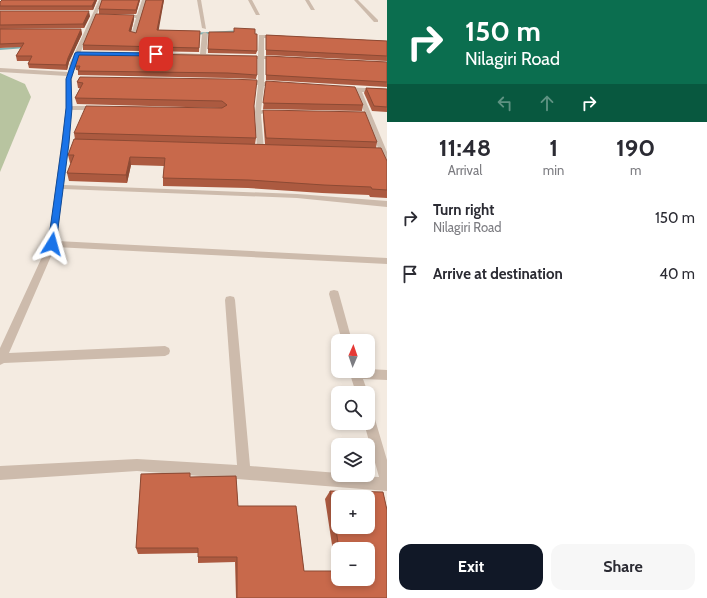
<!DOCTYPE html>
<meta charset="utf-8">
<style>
:root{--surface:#fff;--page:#f7f7f7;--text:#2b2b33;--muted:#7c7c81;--accent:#111827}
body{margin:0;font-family:Cabin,sans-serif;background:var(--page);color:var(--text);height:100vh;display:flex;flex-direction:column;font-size:15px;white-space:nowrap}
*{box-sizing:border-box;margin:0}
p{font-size:13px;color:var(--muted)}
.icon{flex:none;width:22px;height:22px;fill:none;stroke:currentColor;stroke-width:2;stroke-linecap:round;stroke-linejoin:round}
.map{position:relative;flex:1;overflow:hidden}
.sheet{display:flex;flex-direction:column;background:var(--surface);width:320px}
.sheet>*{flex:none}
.banner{background:#0b6e4f;color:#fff;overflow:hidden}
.needle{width:26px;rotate:2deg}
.tools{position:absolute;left:331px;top:334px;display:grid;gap:8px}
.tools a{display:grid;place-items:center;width:44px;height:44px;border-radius:8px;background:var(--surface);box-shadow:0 2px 6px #0003;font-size:20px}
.pin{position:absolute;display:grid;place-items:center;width:34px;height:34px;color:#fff;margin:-17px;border-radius:8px;box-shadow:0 2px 6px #0006}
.me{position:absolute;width:44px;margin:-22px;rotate:8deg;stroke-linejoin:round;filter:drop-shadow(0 0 3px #0008)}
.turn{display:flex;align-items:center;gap:14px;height:84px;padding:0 12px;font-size:18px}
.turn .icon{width:52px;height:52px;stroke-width:2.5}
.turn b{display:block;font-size:28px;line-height:34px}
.lanes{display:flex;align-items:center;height:38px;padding:0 12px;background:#0003;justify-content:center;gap:20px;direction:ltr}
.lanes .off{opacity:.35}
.eta{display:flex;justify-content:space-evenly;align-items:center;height:68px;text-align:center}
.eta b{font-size:24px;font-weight:800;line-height:28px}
.cta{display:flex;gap:8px;margin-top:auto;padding:8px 12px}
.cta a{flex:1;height:46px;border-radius:12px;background:var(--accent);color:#fff;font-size:16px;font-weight:800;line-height:46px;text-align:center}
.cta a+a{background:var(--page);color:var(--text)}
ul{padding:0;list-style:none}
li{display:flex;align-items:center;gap:12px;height:56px;padding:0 12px}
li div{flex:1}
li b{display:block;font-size:15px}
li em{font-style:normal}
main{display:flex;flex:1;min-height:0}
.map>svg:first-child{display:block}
.green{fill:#b8c4a0}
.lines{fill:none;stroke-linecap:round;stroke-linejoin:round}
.stream{fill:#7fb0b2;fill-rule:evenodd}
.minor{fill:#cdbbac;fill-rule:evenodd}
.wall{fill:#ac5a40;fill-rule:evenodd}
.shaded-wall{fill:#8c4a34}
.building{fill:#c8694b;stroke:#8c4a34;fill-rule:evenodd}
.route{fill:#1a73e8;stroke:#114b97}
</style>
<main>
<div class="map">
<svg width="387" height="598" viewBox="0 0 387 598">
<rect width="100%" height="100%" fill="#f4ebe1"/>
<!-- green -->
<path class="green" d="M0,73L25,84L31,97L0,172Z"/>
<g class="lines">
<!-- stream -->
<g class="stream">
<path d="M243,30L244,32L191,35L189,34L191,33Z"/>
<path d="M27,46L28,47L26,48L0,50V48Z"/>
</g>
<!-- minor -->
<g class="minor">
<path d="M99,0H103L76,63L72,79V106H99L102,108L99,110H72L64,185L297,194L387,201V207L297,198L63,189L57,241L387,258V264L55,247L9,353L165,346L169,348L170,351L169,354L165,356L4,363L0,365V348L48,244L66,108L67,76L0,72V68L68,72L70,63Z"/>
<path d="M142,0H146L137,35L134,37L131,35L136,18L119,16L121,15H137Z"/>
<path d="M197,0H201L206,29L202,28Z"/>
<path d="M248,0H252L260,15H256Z"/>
<path d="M305,0H309L315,10H311Z"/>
<path d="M354,0H358L378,20V22H374Z"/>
<path d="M205,32L208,34L206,54L258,56L259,35H279L282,37L279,39L264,38V56H279L282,58L279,60L264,59V82L279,83L282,85L279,87L264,86L261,110L267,112L261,114L264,150H258L257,148L255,112L258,85L243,84L240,82L243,80L258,81V59L163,56L160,54L163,52L200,54L202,34Z"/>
<path d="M343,87L387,89V93L362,92L387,152V163L383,161L356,91L341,90L340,89Z"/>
<path d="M334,290L338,291L339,294L352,341H342L329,294L330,291Z"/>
<path d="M230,296L234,297L235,300L250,466L338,473V475L379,477L364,423H368V410L372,412L374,416L387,460V491L137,471L0,480V466L137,459L237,465L225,300L226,297Z"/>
<path d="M368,369L387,370V380L363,379L368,393H356L349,371H368Z"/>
</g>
</g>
<!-- wall -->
<g class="wall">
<path d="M2,0H97L93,10H0V2Z"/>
<path d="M102,0H140L136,14H99V9Z"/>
<path d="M146,0H164L158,30L200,31L199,52L83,50V45L134,15V19L131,32L136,33Z"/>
<path d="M0,11L90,16L84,28L0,29Z"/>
<path d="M0,29H81L82,34L69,62L67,70L29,68L28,64L29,61H17L16,56L21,47L0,48Z"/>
<path d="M255,34L257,51L256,54L208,53V49Z"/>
<path d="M266,35L387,41V61L266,55Z"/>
<path d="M79,53L257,75L256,79L228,78L78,75V70H76L75,66Z"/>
<path d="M266,56L387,62V87L266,80Z"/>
<path d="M80,77L254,106L256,138L255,144H265L263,116V110L377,142L376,148L387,161V198L370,197L369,195L322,193L248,188L163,186V178L164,166L131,165L127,183L69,181L67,173L71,163H70L68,155L75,139L74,133L223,108H222L77,104L75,98L80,88H78L77,82Z"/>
<path d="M266,81L363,105L362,111L263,109Z"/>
<path d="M366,88L387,89V112L372,111L364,93Z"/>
<path d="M190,473V477L236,476L238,506H296L304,571H336L325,499L330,491L383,492L387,510V598H236L235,562L198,563V553L138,554L136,548L141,474ZM338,497H368V527H338ZM338,549H368V579H338Z"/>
</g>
<!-- shaded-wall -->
<g class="shaded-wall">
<path d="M95,0H97L93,10L92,6Z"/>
<path d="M139,0H140L136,14V10Z"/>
<path d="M163,0H164L158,34L157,30Z"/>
<path d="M89,11L90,16L84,28L83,24Z"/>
<path d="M134,15V19L130,36L129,31Z"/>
<path d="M81,29L82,34L69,62L67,70L66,65L68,58Z"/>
<path d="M130,157L131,165L127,183L126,175Z"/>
</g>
<!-- building -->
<g class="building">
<path d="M2,0H95L92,6H0V2Z"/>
<path d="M102,0H139L136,10L99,9Z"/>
<path d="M146,0H163L157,30L200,31L199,48L83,45L96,14L134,15L129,31L136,33Z"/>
<path d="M0,11H89L83,24L0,25Z"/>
<path d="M234,28L255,29V34H257V51L208,49L209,32H234Z"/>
<path d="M0,29H81L68,58L66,65L28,64L32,56H16L24,43L0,44Z"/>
<path d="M266,35L387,41V56L266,50Z"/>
<path d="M79,53L257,56V75L228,73L78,71L80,66H75Z"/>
<path d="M266,56L387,62V82L266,75Z"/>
<path d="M80,77L228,79L257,80L254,106L256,138L74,133L86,106L222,108L227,105L222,101L75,98L83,83L77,82Z"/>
<path d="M266,81L355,87L363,105L263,103Z"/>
<path d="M366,88L387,89V107L374,106Z"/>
<path d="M263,110L365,112L377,142L266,138Z"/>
<path d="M74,139L381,148L387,161V190L372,189L371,187L324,185L249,180L163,178L165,158L130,157L126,175L67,173L74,155H68Z"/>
<path d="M190,473V477L236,476L238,506H296L304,571H338V579H368V549H339L330,491L383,492L387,510V598H237V557H198V548H136L141,474ZM338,497H368V527H338Z"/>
</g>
<!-- route -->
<path class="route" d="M77,52L156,53L159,54L156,56L79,55L71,79L72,108L69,143L56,244L52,246L48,244L62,143L66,108V79L75,53Z"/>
</svg>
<div class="tools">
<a><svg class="needle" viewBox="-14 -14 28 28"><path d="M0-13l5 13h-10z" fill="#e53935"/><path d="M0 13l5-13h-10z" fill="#7c7c81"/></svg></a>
<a><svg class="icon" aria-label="search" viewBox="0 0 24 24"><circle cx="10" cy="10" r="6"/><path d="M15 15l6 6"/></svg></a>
<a><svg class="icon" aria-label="layers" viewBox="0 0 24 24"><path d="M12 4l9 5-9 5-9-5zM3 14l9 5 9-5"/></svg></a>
<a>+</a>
<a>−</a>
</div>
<div class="pin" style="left:156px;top:54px;background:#d93025"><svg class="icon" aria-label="arrive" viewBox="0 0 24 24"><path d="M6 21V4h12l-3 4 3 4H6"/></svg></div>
<svg class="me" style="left:52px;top:244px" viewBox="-20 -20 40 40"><path d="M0-17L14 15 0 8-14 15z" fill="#1a73e8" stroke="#fff" stroke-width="4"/></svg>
</div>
<section class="sheet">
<div class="banner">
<div class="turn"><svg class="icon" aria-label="right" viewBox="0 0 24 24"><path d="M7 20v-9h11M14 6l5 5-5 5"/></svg><div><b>150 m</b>Nilagiri Road</div></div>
<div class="lanes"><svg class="icon off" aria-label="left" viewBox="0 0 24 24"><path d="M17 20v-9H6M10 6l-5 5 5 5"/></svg><svg class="icon off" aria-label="ahead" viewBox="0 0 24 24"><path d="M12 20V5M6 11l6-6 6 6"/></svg><svg class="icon" aria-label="right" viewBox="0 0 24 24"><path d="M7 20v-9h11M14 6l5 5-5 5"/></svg></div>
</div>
<div class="eta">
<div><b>11:48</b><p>Arrival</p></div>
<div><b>1</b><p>min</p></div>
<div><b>190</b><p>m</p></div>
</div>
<ul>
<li><svg class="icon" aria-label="right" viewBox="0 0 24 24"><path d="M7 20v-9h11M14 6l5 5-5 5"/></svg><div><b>Turn right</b><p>Nilagiri Road</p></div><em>150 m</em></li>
<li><svg class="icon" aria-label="arrive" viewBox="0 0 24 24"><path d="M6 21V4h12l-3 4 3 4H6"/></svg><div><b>Arrive at destination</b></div><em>40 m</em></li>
</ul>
<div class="cta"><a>Exit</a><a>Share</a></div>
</section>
</main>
